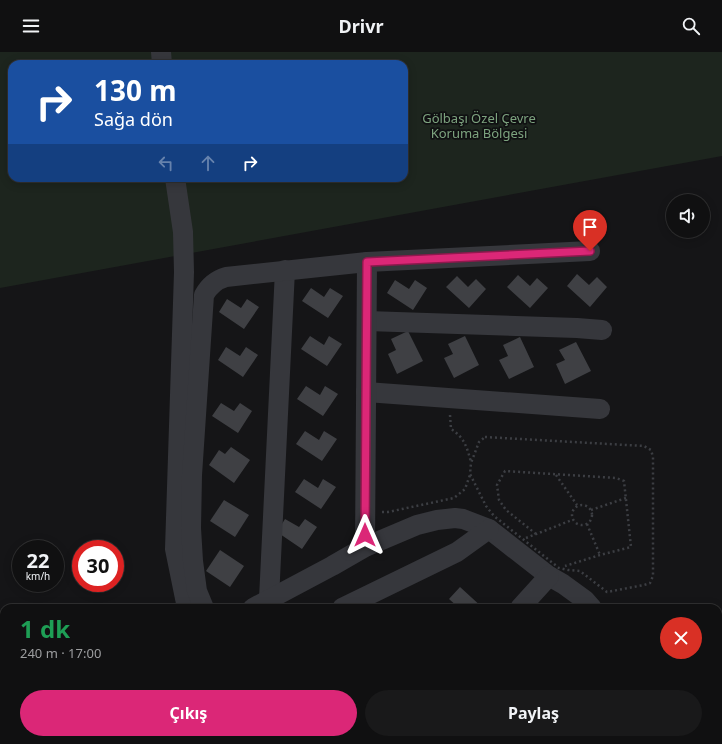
<!DOCTYPE html>
<html lang="tr">
<meta charset="utf-8">
<style>
:root{--surface:#101011;--page:#19191a;--text:#f1f3f6;--muted:#9c9d9f;--line:#303031;--accent:#db2777}
body{margin:0;font-family:"Noto Sans",sans-serif;background:var(--page);color:var(--text);height:100vh;display:flex;flex-direction:column;font-size:15px;white-space:nowrap}
*{box-sizing:border-box;margin:0}
p{font-size:13px;color:var(--muted)}
.icon{flex:none;width:22px;height:22px;fill:none;stroke:currentColor;stroke-width:2;stroke-linecap:round;stroke-linejoin:round}
.map{position:relative;flex:1;overflow:hidden}
.drawer{position:absolute;left:0px;top:552px;width:722px;height:140px;display:flex;flex-direction:column;background:var(--surface);border-radius:12px 12px 0 0;box-shadow:0 2px 10px #0003,0 0 0 1px var(--line)}
.drawer>*{flex:none}
.banner{position:absolute;left:8px;top:8px;width:400px;height:122px;border-radius:12px;box-shadow:0 2px 10px #0003,0 0 0 1px var(--line);background:#1a4fa0;color:#fff;overflow:hidden}
.buttons{position:absolute;left:666px;top:142px;display:grid;gap:8px}
.buttons a{display:grid;place-items:center;width:44px;height:44px;border-radius:50%;background:var(--surface);box-shadow:0 2px 10px #0003,0 0 0 1px var(--line);font-size:20px}
.speed{position:absolute;left:12px;top:488px;display:flex;gap:8px;font-size:20px;font-weight:700;text-align:center}
.speed>*{display:grid;place-content:center;width:52px;height:52px;border-radius:50%;background:var(--surface);box-shadow:0 2px 10px #0003,0 0 0 1px var(--line);line-height:1}
.speed small{font-size:10px;font-weight:400}
.speed .limit{border:6px solid #d22;background:#fff;color:#111}
.pin{position:absolute;display:grid;place-items:center;width:34px;height:34px;color:#fff;margin:-41px -17px;border-radius:50% 50% 50% 0;rotate:-45deg;box-shadow:0 0 4px #0007}
.pin .icon{rotate:45deg}
.me{position:absolute;width:44px;margin:-22px;rotate:0deg;stroke-linejoin:round;filter:drop-shadow(0 0 3px #0008)}
.turn{display:flex;align-items:center;gap:14px;height:84px;padding:0 20px;font-size:18px}
.turn .icon{width:52px;height:52px;stroke-width:2.5}
.turn b{display:block;font-size:28px;line-height:34px}
.lanes{display:flex;align-items:center;height:38px;padding:0 20px;background:#0003;justify-content:center;gap:20px;direction:ltr}
.lanes .off{opacity:.35}
.round{display:grid;place-items:center;flex:none;width:42px;height:42px;border-radius:21px;background:var(--page)}
.summary{display:flex;align-items:center;justify-content:space-between;height:68px;padding:0 20px}
h1{font-size:24px;font-weight:700;line-height:30px;color:#1e9e55}
.action{display:flex;gap:8px;margin-top:auto;padding:8px 20px}
.action a{flex:1;height:46px;border-radius:24px;background:var(--accent);color:#fff;font-size:16px;font-weight:700;line-height:46px;text-align:center}
.action a+a{background:var(--page);color:var(--text)}
header{display:flex;justify-content:space-between;align-items:center;height:52px;padding:0 20px;background:var(--surface);font-size:18px;font-weight:700}
.map>svg:first-child{display:block}
.green{fill:#1d251e;fill-rule:evenodd}
.building{fill:#3f4044}
.lines{fill:none;stroke-linecap:round;stroke-linejoin:round}
.path{stroke:#3c3e43;stroke-width:2.5;stroke-dasharray:2 3;stroke-linecap:butt}
.minor{stroke:#36373c;stroke-width:20}
.route-casing{stroke:#8e194d;stroke-width:10}
.route{stroke:#db2777;stroke-width:7}
.labels{text-anchor:middle;dominant-baseline:central;stroke-width:3.5;stroke-linejoin:round;paint-order:stroke}
.park-label{font-size:13px;fill:#7da37f;stroke:#101012}
</style>
<header><svg class="icon" aria-label="menu" viewBox="0 0 24 24"><path d="M4 6h16M4 12h16M4 18h16"/></svg>Drivr<svg class="icon" aria-label="search" viewBox="0 0 24 24"><circle cx="10" cy="10" r="6"/><path d="M15 15l6 6"/></svg></header>
<div class="map">
<svg width="722" height="692" viewBox="0 0 722 692">
<rect width="100%" height="100%" fill="#151517"/>
<!-- green -->
<path class="green" d="M0,0H722V104L0,236ZM12,12H404V126H12Z"/>
<!-- building -->
<g class="building">
<path d="M577,222L589,233L597,225L607,235L590,255L567,234Z"/>
<path d="M518,223L530,234L537,226L548,236L530,256L507,235Z"/>
<path d="M457,224L468,235L476,227L486,237L469,256L446,235Z"/>
<path d="M395,228L409,237L415,228L427,236L413,258L387,241Z"/>
<path d="M311,236L324,245L330,236L343,244L328,266L302,249Z"/>
<path d="M227,247L241,256L247,247L259,255L244,277L219,260Z"/>
<path d="M408,279L423,309L397,322L388,302L396,298L391,287Z"/>
<path d="M310,284L324,293L329,284L342,292L327,314L301,297Z"/>
<path d="M465,284L479,313L454,326L444,306L453,302L448,292Z"/>
<path d="M520,285L534,315L509,327L499,308L508,304L503,293Z"/>
<path d="M576,290L591,319L565,332L556,312L565,308L559,298Z"/>
<path d="M226,295L240,304L246,295L258,303L243,325L218,308Z"/>
<path d="M306,334L320,343L325,334L338,342L323,364L297,347Z"/>
<path d="M221,351L234,359L240,351L252,359L238,381L212,364Z"/>
<path d="M305,379L319,388L324,379L337,387L322,409L296,392Z"/>
<path d="M231,395L250,408L234,431L209,413L219,398L225,402Z"/>
<path d="M304,427L318,436L323,427L336,435L321,457L295,440Z"/>
<path d="M224,448L249,463L235,485L210,469Z"/>
<path d="M285,467L299,475L305,467L317,475L302,497L277,480Z"/>
<path d="M220,498L244,514L230,535L206,519Z"/>
<path d="M460,535L483,556H457L458,555L449,547Z"/>
<path d="M356,688H377L381,692H357L355,690Z"/>
<path d="M398,688H423L420,692H403Z"/>
</g>
<g class="lines">
<!-- path -->
<g class="path">
<path d="M450,363L451,377C465,386 467,396 471,410"/>
<path d="M485,385L644,394L651,398L653,405V524L650,531L644,533L607,540L580,519L568,518L559,516L494,464L486,454L470,422L471,411L479,390Z"/>
<path d="M556,423L577,453"/>
<circle cx="582" cy="463" r="10"/>
<path d="M591,458L626,446"/>
<path d="M382,460H388L454,446L465,437L470,423"/>
<path d="M587,472L600,503"/>
<path d="M536,482L506,458L499,448L497,433L505,419L616,426L624,429L631,495L600,503L565,514"/>
<path d="M526,486L572,468"/>
<path d="M718,574L722,570"/>
<path d="M608,692L612,688"/>
</g>
<!-- minor -->
<g class="minor">
<path d="M161,0L162,12"/>
<path d="M175,126L183,180L184,220L175,497L187,556"/>
<path d="M367,269L577,276L602,278"/>
<path d="M366,340L600,357"/>
<path d="M365,495L367,210"/>
<path d="M269,547L285,218"/>
<path d="M204,556L197,539L193,509L191,476L192,423L204,243C209,234 216,228 226,225L367,210L590,199"/>
<path d="M253,556L332,514L365,495L417,473L437,468L455,466L463,467L489,477L549,524L563,532L585,548L592,556"/>
<path d="M342,556L457,500L489,477"/>
<path d="M520,556L549,524"/>
<path d="M219,688L220,692"/>
<path d="M240,688L242,692"/>
<path d="M73,692L81,688"/>
<path d="M285,692L293,688"/>
<path d="M502,692L510,688"/>
</g>
</g>
<g class="lines">
<defs>
<path id="route" d="M365,483L367,210L590,199"/>
</defs>
<!-- route casing -->
<use href="#route" class="route-casing"/>
<!-- route -->
<use href="#route" class="route"/>
</g>
<g class="labels">
<!-- park labels -->
<g class="park-label">
<text x="479" y="66">Gölbaşı Özel Çevre<tspan x="479" dy="15">Koruma Bölgesi</tspan></text>
</g>
</g>
</svg>
<div class="buttons">
<a><svg class="icon" aria-label="sound" viewBox="0 0 24 24"><path d="M4 9h4l5-4v14l-5-4H4zM17 9q2 3 0 6"/></svg></a>
</div>
<div class="speed"><div>22<small>km/h</small></div><div class="limit">30</div></div>
<div class="pin" style="left:590px;top:199px;background:#d93025"><svg class="icon" aria-label="arrive" viewBox="0 0 24 24"><path d="M6 21V4h12l-3 4 3 4H6"/></svg></div>
<svg class="me" style="left:365px;top:483px" viewBox="-20 -20 40 40"><path d="M0-17L14 15 0 8-14 15z" fill="#db2777" stroke="#fff" stroke-width="4"/></svg>
<div class="banner">
<div class="turn"><svg class="icon" aria-label="right" viewBox="0 0 24 24"><path d="M7 20v-9h11M14 6l5 5-5 5"/></svg><div><b>130 m</b>Sağa dön</div></div>
<div class="lanes"><svg class="icon off" aria-label="left" viewBox="0 0 24 24"><path d="M17 20v-9H6M10 6l-5 5 5 5"/></svg><svg class="icon off" aria-label="ahead" viewBox="0 0 24 24"><path d="M12 20V5M6 11l6-6 6 6"/></svg><svg class="icon" aria-label="right" viewBox="0 0 24 24"><path d="M7 20v-9h11M14 6l5 5-5 5"/></svg></div>
</div>
<section class="drawer">
<div class="summary"><div><h1>1 dk</h1><p>240 m · 17:00</p></div><a class="round" style="background:#d93025;color:#fff"><svg class="icon" aria-label="close" viewBox="0 0 24 24"><path d="M6 6l12 12M18 6L6 18"/></svg></a></div>
<div class="action"><a>Çıkış</a><a>Paylaş</a></div>
</section>
</div>
